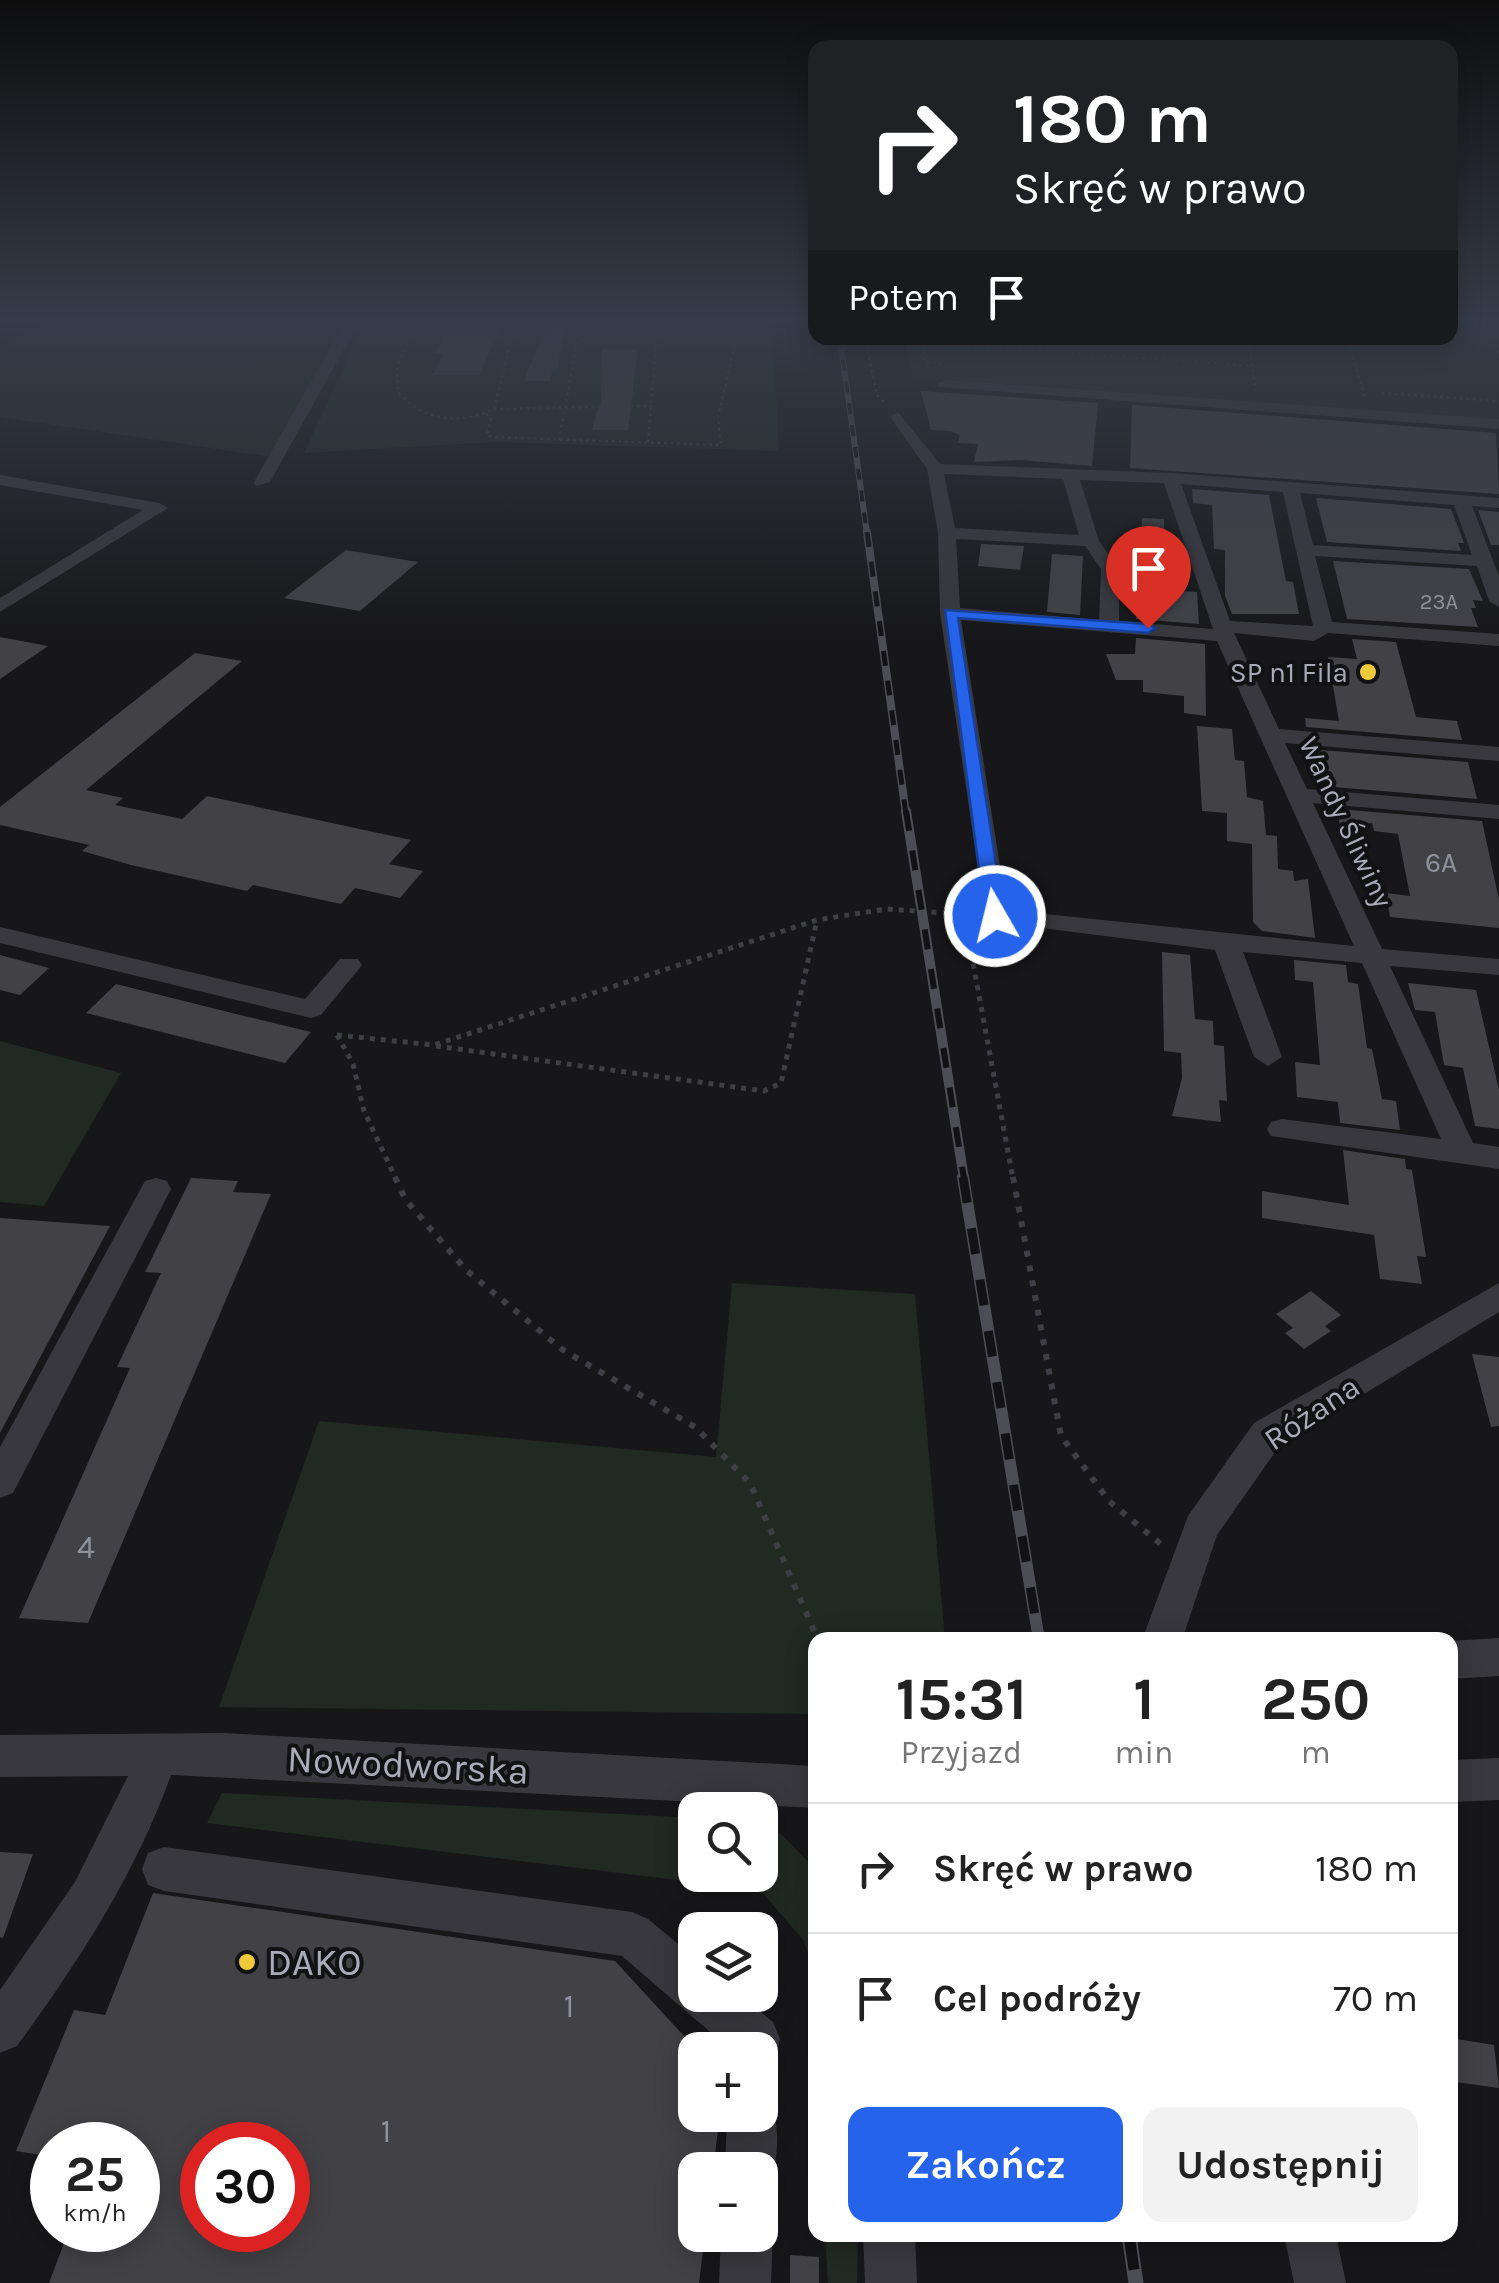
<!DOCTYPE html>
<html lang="pl">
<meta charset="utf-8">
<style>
:root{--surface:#fff;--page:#f2f2f2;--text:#222;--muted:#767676;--line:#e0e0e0;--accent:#2563eb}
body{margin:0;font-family:Karla,sans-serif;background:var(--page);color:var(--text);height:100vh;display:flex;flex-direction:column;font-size:38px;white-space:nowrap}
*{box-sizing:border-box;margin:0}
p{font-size:32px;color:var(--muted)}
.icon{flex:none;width:55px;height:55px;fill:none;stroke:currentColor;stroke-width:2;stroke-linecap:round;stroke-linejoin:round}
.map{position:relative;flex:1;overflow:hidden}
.details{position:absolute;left:808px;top:1632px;width:650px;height:610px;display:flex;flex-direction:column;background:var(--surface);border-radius:20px;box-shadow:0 5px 25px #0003}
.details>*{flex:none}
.banner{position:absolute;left:808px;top:40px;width:650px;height:305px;border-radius:20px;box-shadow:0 5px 25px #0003;background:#202124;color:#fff;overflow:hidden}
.tools{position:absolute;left:678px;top:1792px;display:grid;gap:20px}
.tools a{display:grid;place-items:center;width:100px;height:100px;border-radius:20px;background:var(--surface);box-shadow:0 5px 25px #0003;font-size:50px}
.speed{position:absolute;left:30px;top:2122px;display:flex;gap:20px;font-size:50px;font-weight:700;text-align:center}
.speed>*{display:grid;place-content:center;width:130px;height:130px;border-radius:50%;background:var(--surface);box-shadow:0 5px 25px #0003;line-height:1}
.speed small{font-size:25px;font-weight:400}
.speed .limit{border:15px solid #d22;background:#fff;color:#111}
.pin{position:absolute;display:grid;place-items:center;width:85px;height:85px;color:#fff;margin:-102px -42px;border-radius:50% 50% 50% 0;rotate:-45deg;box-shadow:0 0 10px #0007}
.pin .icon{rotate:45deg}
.me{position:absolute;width:110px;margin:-55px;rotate:352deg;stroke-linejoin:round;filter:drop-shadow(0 0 8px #0008)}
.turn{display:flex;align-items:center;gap:35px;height:210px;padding:0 40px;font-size:45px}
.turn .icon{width:130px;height:130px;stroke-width:2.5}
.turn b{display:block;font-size:70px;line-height:85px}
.then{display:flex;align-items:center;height:95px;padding:0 40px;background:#0003;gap:20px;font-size:38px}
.eta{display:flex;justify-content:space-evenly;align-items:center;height:170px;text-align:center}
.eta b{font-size:60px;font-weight:700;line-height:70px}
.action{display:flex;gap:20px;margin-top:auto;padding:20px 40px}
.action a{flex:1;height:115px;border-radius:20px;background:var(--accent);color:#fff;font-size:40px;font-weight:700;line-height:115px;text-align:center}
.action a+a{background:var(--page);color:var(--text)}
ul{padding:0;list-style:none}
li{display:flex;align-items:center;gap:30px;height:130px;padding:0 40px;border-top:2px solid var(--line)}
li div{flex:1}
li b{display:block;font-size:38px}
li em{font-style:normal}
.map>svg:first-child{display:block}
.green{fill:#212923}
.building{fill:#414146;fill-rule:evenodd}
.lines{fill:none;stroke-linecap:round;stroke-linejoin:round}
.path-far2{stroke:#3e3f45;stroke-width:2.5;stroke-dasharray:2.5 4;stroke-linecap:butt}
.path-far1{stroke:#3e3f45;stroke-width:5;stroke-dasharray:5 6;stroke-linecap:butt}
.path{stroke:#3e3f45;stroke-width:6;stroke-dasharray:6 9;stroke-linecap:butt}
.minor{fill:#38383e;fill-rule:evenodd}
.rail-far4-casing{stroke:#4d4e55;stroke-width:6}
.rail-far3-casing{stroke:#4d4e55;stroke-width:8}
.rail-far2-casing{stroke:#4d4e55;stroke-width:10}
.rail-far1-casing{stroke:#4d4e55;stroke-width:12}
.rail-casing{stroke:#4d4e55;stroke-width:15}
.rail-far4{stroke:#121214;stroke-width:4;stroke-dasharray:11;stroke-linecap:butt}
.rail-far3{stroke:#121214;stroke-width:5;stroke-dasharray:15;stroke-linecap:butt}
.rail-far2{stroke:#121214;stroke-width:6;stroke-dasharray:20;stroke-linecap:butt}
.rail-far1{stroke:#121214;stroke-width:9;stroke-dasharray:26;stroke-linecap:butt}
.rail{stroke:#121214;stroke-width:11;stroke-dasharray:35;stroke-linecap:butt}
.route{fill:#2563eb;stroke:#184099;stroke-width:2.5}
.poi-dot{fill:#eec93a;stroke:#121214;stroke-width:4}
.labels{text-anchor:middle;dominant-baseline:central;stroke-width:8;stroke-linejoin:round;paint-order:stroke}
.far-number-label{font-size:22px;fill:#8f919c}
.far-poi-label{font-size:28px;fill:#a9acb8;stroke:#121214;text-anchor:end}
.far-street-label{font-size:28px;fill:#a9acb8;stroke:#121214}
.number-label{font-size:28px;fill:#8f919c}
.street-label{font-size:32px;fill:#a9acb8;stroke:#121214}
.near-number-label{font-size:32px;fill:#8f919c}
.near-street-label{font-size:38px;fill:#a9acb8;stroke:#121214}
.near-poi-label{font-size:38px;fill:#a9acb8;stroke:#121214;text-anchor:start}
</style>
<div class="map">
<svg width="1499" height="2283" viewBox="0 0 1499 2283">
<rect width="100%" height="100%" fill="#171719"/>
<!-- green -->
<g class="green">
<path d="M49,320H345L272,457L0,417V350Z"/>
<path d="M366,320H772L779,451L495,442L304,453Z"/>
<path d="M1450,320H1499V421L913,379L904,338H1450Z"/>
<path d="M0,1041L121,1073L44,1206L0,1202Z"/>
<path d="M732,1283L915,1294L945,1640H815V1714L219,1707L319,1421L716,1457Z"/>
<path d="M222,1793L695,1818V1875H760V1825L781,1834L815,1869V1975L804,1941L760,1890L207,1823Z"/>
<path d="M825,2235H858L857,2283H828Z"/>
</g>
<!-- building -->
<g class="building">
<path d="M548,320H565L558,368H553L550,381H524Z"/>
<path d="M450,328L500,329L479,375H433L444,353H435Z"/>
<path d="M602,349H638L628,430H592L601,400Z"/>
<path d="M921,391L1098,403L1092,466L1020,460L974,462L978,444L958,443L960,435L951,431L931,430Z"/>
<path d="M1132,405L1496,433L1499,494L1130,468Z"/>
<path d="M1192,489L1269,495L1286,581L1293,582L1299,614H1232L1225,596V550L1214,549L1212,505L1193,503Z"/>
<path d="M1316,498L1451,509L1464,543H1458L1461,551L1327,542Z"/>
<path d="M1478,510L1499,512V545H1491Z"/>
<path d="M1142,518L1164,519L1165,566L1181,568V591L1197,592L1199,624L1136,619L1137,587H1141Z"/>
<path d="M981,544L1024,546L1020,570L978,566Z"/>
<path d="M346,550L418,562L360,611L284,598Z"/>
<path d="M1052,554L1083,556L1080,615L1047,612Z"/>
<path d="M1333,561L1469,569L1483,601L1473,600L1476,608H1471L1478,627L1347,619Z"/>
<path d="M0,637L48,646L0,679Z"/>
<path d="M1136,638L1205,644L1206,716L1184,713V696L1143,692V680H1116L1106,654H1135Z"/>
<path d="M1352,639L1396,642L1416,717L1457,721L1462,740L1306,727L1305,718L1339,721L1328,657L1357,659Z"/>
<path d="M195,653L242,661L86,790L123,798L115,805L182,819L207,796L411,840L389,864L423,871L400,898L355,888L341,904L253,885L247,891L131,865L82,851L89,845L0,825V807Z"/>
<path d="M1197,726L1232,729L1235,760L1244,761L1247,797L1263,801L1266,835L1277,836L1278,869L1293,871L1294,881L1308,879L1315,938L1262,931L1253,922L1252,844L1227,841V813L1202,811Z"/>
<path d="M1309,749L1468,762L1477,799L1334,787L1332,780L1323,779L1321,769L1311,768Z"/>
<path d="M1337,809L1482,821L1499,900V928L1390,917L1386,893L1410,896L1398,834L1374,831L1372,823L1340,828Z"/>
<path d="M1162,952L1190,955L1195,1019L1213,1021L1214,1045L1224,1046L1227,1101L1219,1100L1221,1122L1172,1116L1182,1078L1181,1053L1164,1051Z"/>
<path d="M0,955L49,968L20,995L0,990Z"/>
<path d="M1294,960L1346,965L1348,982L1358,984L1367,1048L1372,1049L1382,1099L1396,1101L1400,1130L1340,1123L1338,1102L1297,1097L1295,1062L1320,1065L1313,982L1295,980Z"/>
<path d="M1408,983L1476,990L1499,1090V1129L1475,1126L1463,1068L1444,1065L1435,1012L1415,1010Z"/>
<path d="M116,984L240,1015L311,1032L285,1063L86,1013Z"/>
<path d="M1343,1150L1405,1159L1406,1169L1412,1170L1426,1257L1417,1256L1422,1284L1380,1279L1374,1235L1262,1218V1191L1349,1205Z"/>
<path d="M191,1178L238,1181L233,1192L271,1194L88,1623L19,1618L130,1368L117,1367L161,1273L145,1272Z"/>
<path d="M0,1218L110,1226L0,1433Z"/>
<path d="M1311,1291L1341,1315L1325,1326L1331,1331L1304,1349L1285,1333L1293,1328L1276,1314Z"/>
<path d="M1472,1354L1499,1357V1426L1491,1427Z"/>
<path d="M0,1852L33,1854L3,1938L0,1937Z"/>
<path d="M153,1893L615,1961L695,2048V2115H720L713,2170H695V2235H705L699,2283H49L69,2230H138V2145H52V2157L16,2151L74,2010L105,2015ZM202,2145H288V2230H202Z"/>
<path d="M1450,2038L1494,2045L1499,2088L1455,2082Z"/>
<path d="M790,2255L819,2257V2283H790Z"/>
</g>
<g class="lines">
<!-- path-far2 -->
<g class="path-far2">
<path d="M418,320L397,367L398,392C421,420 462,426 494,409L516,320"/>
<path d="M1450,326L1499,325"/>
<path d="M1491,326L1499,357"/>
<path d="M865,338L877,395L886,404"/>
<path d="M921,338L925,362L947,364"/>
<path d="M1149,338L1150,352"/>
<path d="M1248,338L1256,391"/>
<path d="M1347,338L1365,397"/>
<path d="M1402,338L1453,339L1474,328"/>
<path d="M922,342L1253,366"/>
<path d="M1382,393L1499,401"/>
<path d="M494,409L652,406"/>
<path d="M486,414L491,418L487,435L491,437L721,445L718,417L735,343L724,320"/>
<path d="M559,440L581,320"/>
<path d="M648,442L658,320"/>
</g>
<!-- path-far1 -->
<g class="path-far1">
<path d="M987,934L973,963L1013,1179"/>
<path d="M337,1035L434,1045L817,920L886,909L974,915"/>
<path d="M337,1035L353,1064L364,1111L396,1179"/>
<path d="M436,1046L764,1091L781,1083L817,920"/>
</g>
<!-- path -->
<g class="path">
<path d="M395,1177L405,1199L466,1270L563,1350L695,1427L750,1483L818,1640"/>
<path d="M1013,1177L1061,1436L1109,1501L1163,1546"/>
</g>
<!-- minor -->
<g class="minor">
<path d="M346,320H360L270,482L256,486L254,482Z"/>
<path d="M944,380L1499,419V429L939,387L937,384Z"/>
<path d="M898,412L940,464L1171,473L1499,498V508L1472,506L1499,576V607L1489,601L1477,566L1315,556L1332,622L1499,634V646L1328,633L1314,641L1234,633L1279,729L1499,747V761L1285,743L1307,789L1499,805V819L1313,803L1382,949L1499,959V975L1390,966L1473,1143L1499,1147V1169L1271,1136L1267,1129L1271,1122L1282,1119L1441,1139L1362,963L1243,952L1282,1057L1268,1066L1254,1057L1215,950L986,921L940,613L938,533L927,469L890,417ZM944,474L1063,479L1079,535L955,528ZM1080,480L1164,483L1213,629L1119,621V569L1099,541ZM1181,484L1283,492L1313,626L1230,621ZM1300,493L1454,505L1472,555L1313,545ZM956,539L1085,546L1101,569L1099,620L960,608ZM961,620L1217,641L1354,946L1007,910Z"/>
<path d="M0,475L159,503L168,508L0,612V598L143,510L0,485Z"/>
<path d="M0,927L305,999L340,959H358L362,965L321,1015L311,1018L0,943Z"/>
<path d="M156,1178L167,1181L171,1189L13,1493L0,1498V1447L145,1181Z"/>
<path d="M1499,1283V1312L1280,1445L1217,1535L1182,1640H1142L1188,1516L1254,1423Z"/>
<path d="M1499,1638V1676L1450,1679V1641Z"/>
<path d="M223,1733L815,1766V1808L171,1775C135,1875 79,1961 17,2046L0,2053V1990L75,1882L128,1776L0,1777V1735Z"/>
<path d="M1499,1758V1800L1450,1802V1760Z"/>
<path d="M164,1847L632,1912L648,1919L695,1958V1995H740L773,2022L780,2039L772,2067L760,2072V2050H731L622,1956L164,1891L148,1885L142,1869L148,1853Z"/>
<path d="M760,2094L769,2098C781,2125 779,2160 768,2188L760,2191V2170H725L727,2115H760Z"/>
<path d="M760,2215L773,2235L771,2283H719L721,2235H760Z"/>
<path d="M863,2235H915L917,2283H865Z"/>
<path d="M1284,2235H1336L1346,2283H1294Z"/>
</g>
<defs>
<path id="rail-far4" d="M840,338L867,534"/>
<path id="rail-far3" d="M867,532L906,814"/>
<path id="rail-far2" d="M906,811L964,1179"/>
<path id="rail-far1" d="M963,1177L1039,1640"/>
<path id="rail" d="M1129,2235L1136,2283"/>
</defs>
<!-- rail-far4 casing -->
<use href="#rail-far4" class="rail-far4-casing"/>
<!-- rail-far3 casing -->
<use href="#rail-far3" class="rail-far3-casing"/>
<!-- rail-far2 casing -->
<use href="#rail-far2" class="rail-far2-casing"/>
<!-- rail-far1 casing -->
<use href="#rail-far1" class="rail-far1-casing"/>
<!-- rail casing -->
<use href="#rail" class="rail-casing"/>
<!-- rail-far4 -->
<use href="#rail-far4" class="rail-far4"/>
<!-- rail-far3 -->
<use href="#rail-far3" class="rail-far3"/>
<!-- rail-far2 -->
<use href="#rail-far2" class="rail-far2"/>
<!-- rail-far1 -->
<use href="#rail-far1" class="rail-far1"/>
<!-- rail -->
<use href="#rail" class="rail"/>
</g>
<!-- sky -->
<linearGradient id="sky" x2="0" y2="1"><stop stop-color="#0d0d0e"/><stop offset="0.5" stop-color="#363c49"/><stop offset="1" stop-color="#363c49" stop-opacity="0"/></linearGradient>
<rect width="1499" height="639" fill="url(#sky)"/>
<!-- route -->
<path class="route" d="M945,610L1148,624L1156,628L1148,633L958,618L1004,916L995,921L985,916Z"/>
<!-- markers -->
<g class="poi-dot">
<circle cx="1368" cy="672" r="10"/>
<circle cx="247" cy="1962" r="10"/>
</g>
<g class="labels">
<!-- far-number labels -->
<g class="far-number-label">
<text x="1439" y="602">23A</text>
</g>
<!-- far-poi labels -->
<g class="far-poi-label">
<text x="1348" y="672">SP n1 Fila</text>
</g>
<!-- far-street labels -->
<g class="far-street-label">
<text transform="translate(1346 822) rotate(65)">Wandy Śliwiny</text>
</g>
<!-- number labels -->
<g class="number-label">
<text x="1441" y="862">6A</text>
</g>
<!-- street labels -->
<g class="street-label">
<text transform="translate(1312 1413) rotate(-34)">Różana</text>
</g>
<!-- near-number labels -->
<g class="near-number-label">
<text x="86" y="1547">4</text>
<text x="569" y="2006">1</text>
<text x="386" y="2131">1</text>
</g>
<!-- near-street labels -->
<g class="near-street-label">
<text transform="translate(408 1765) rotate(3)">Nowodworska</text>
</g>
<!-- near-poi labels -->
<g class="near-poi-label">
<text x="267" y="1962">DAKO</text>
</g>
</g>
</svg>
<div class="tools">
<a><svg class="icon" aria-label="search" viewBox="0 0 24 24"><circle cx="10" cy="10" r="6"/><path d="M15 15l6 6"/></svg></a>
<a><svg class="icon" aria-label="layers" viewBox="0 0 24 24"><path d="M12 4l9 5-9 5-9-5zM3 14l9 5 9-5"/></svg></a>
<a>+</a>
<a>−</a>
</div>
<div class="speed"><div>25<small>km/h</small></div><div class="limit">30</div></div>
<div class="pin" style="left:1148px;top:628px;background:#d93025"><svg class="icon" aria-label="arrive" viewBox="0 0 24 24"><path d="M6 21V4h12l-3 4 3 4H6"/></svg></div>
<svg class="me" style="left:995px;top:916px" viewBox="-20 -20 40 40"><circle r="17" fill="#2563eb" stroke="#fff" stroke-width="3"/><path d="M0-11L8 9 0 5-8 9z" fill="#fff"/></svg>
<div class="banner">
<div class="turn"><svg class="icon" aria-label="right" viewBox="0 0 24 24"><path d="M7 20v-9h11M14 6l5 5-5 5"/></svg><div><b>180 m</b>Skręć w prawo</div></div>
<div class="then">Potem<svg class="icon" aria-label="arrive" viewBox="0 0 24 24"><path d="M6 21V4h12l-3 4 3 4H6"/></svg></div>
</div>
<section class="details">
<div class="eta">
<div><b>15:31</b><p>Przyjazd</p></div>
<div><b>1</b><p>min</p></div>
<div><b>250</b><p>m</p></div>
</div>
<ul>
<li><svg class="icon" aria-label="right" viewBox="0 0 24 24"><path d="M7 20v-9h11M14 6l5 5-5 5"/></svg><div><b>Skręć w prawo</b></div><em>180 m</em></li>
<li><svg class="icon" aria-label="arrive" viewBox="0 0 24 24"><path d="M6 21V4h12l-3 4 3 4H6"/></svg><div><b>Cel podróży</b></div><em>70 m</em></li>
</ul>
<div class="action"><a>Zakończ</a><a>Udostępnij</a></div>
</section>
</div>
